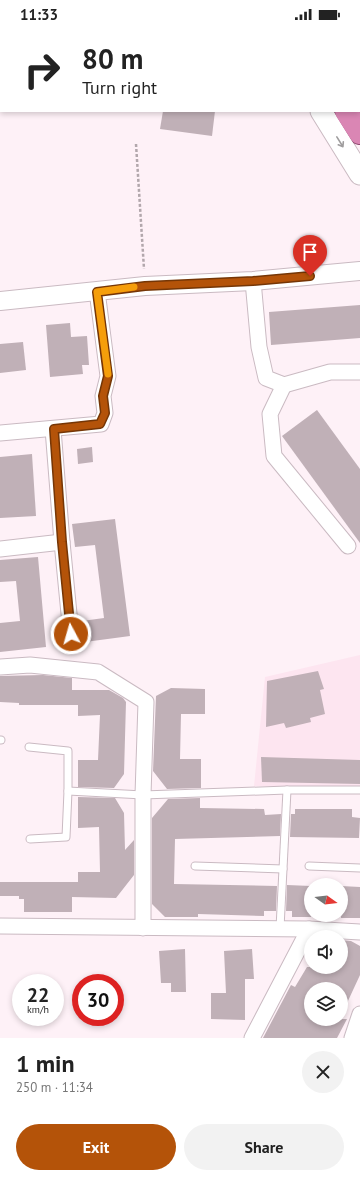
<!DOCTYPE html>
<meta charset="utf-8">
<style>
:root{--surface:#fff;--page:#f2f2f2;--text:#222;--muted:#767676;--accent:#b45309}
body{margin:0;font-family:"PT Sans",sans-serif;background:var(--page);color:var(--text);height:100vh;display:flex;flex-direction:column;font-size:15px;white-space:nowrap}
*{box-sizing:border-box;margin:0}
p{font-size:13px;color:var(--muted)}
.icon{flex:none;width:22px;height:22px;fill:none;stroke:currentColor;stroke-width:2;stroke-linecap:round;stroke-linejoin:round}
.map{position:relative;height:1010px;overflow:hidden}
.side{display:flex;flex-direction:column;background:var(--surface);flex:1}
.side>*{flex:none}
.guide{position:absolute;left:0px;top:0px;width:360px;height:84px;box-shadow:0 2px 6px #0003;background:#fff;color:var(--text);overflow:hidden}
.needle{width:26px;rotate:104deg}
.controls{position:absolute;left:304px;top:850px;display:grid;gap:8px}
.controls a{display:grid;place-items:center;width:44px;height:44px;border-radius:50%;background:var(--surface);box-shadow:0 2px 6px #0003;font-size:20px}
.speed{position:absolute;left:12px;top:946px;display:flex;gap:8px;font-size:20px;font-weight:700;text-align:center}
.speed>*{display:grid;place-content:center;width:52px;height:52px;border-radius:50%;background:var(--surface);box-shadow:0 2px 6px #0003;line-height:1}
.speed small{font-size:10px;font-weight:400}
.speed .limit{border:6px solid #d22;background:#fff;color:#111}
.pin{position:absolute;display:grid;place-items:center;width:34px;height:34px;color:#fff;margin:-41px -17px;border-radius:50% 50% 50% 0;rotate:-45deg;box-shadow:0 0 4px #0007}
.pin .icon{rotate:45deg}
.me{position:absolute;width:44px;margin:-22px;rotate:354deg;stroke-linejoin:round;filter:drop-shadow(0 0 3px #0008)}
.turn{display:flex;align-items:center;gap:14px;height:84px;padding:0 16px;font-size:18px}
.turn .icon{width:52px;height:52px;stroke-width:2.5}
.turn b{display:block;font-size:28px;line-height:34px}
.round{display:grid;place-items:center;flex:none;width:42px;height:42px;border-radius:21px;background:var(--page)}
.summary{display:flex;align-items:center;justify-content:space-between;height:68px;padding:0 16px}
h1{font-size:24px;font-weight:600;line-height:30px}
.primary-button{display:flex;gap:8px;margin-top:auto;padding:8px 16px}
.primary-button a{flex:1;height:46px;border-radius:24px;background:var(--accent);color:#fff;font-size:16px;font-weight:600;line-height:46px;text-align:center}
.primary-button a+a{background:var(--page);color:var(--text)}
.status{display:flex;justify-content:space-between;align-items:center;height:28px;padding:0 20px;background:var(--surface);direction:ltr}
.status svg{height:11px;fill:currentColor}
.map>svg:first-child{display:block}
.built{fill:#fde5f0}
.building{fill:#c0b0b7}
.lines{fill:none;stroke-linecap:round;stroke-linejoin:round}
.service-casing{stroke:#cabac2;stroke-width:9}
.minor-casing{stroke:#cabac2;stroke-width:17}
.tertiary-casing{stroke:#cabac2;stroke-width:20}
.secondary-casing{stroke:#cabac2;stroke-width:23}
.trunk-casing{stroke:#8d476e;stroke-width:24}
.path{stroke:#b2a7ac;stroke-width:2.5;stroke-dasharray:3 2;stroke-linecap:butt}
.service{stroke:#fff;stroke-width:7}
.minor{stroke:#fff;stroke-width:15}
.tertiary{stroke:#fff;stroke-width:18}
.secondary{stroke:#fff;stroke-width:21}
.trunk{stroke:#da86b4;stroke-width:22}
.oneway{stroke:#9f9d9e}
.route-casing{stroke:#753606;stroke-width:10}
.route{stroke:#b45309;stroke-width:7}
.slow{stroke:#f59e0b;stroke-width:7}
</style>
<div class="status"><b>11:33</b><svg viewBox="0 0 49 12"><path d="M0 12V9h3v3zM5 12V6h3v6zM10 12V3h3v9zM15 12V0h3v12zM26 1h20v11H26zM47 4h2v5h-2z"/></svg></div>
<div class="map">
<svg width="360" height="1010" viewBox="0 0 360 1010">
<rect width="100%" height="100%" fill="#fef1f7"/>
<!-- built -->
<path class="built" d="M360,627V758H254L265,649Z"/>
<!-- building -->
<g class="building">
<path d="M163,83H215L212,108L160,101Z"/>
<path d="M360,277V310L271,317L269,284Z"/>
<path d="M70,295L71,309L87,308L89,337H82L83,346L50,349L46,297Z"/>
<path d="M23,314L26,342L0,345V316Z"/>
<path d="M317,382L360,441V515L282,408Z"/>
<path d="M92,419L93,434L78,436L77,421Z"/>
<path d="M32,426L36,488L0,490V429Z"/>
<path d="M115,491L130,608L85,614L82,593L104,590L95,517L75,519L72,496Z"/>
<path d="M38,529L46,619L0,624V595L20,593L16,553L0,554V532Z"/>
<path d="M318,643L324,661L320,662L325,686L310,690L311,694L286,700L284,695L266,699L267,653Z"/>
<path d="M43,647L72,650V662H109L123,670L126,674L124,746L114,760L78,759V732H98L100,687L78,688V677H19V675L0,674V648Z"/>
<path d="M171,660L205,661V686H181L180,731H201V760L167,761L153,743L156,668Z"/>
<path d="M261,729L360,732V756L262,754Z"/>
<path d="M78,769L115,770L124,785L125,822L134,812V847L116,870L72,869V884H24V871H19V868H0V854H78V844H100L99,799L78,800Z"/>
<path d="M200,770V780L264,781L265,787L281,786L280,808L175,811L174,856L277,858L276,883H264V888L198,886V889H165L152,876V790L168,771Z"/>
<path d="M295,781H352V789L360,790L359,810L290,809L291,786H295Z"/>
<path d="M287,857L311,858V889H292V883H286Z"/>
<path d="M341,858L360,859V890H341Z"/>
<path d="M341,912L351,913L360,918V947L341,988V961H311V991H347L337,1010H263L291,957L295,959L307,939H341Z"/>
<path d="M185,921L186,964H171V955H161L159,923Z"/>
<path d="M252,921L254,951H245V992L211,991V965H226L224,923Z"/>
</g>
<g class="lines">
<defs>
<g id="service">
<path d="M0,712H1"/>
<path d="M29,719L68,723V763L66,809L30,811"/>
<path d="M68,763L143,767L287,762H360"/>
<path d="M195,838L283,841"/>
<path d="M309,838L360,840"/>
<path d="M280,900L287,762"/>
</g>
<g id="minor">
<path d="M253,253L259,319L266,350L284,357L330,344H360"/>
<path d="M284,357L270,386L274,428L348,518"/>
<path d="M53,401L62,514L71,606"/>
<path d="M0,405L101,396L105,385L103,368L108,348L97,263"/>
<path d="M0,521L62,514"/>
<path d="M0,639L30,637L98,644L146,674L143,767V900"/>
<path d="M0,898L309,901L360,904"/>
<path d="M252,1010L309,901"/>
<path d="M352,1010L360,986"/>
</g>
<path id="tertiary" d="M0,273L145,258L253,253L360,243"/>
<g id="secondary">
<path d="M271,0L272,1"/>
<path d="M341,0V1"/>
<path d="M359,31L360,33"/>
<path d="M321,83L360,146"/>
</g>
<g id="trunk">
<path d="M294,0V1"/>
<path d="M319,0V1"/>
<path d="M359,68L360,70"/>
<path d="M346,83L360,105"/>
</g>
</defs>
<!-- service casing -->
<use href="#service" class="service-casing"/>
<!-- minor casing -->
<use href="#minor" class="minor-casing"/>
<!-- tertiary casing -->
<use href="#tertiary" class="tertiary-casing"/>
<!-- secondary casing -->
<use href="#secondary" class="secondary-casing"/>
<!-- trunk casing -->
<use href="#trunk" class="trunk-casing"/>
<!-- path -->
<path class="path" d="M136,116L144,241"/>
<!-- service -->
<use href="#service" class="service"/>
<!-- minor -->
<use href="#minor" class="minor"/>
<!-- tertiary -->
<use href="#tertiary" class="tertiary"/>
<!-- secondary -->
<use href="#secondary" class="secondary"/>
<!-- trunk -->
<use href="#trunk" class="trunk"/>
</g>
<!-- one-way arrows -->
<defs><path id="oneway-shaft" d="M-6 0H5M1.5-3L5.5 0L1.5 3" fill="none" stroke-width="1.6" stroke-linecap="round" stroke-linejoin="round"/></defs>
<use class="oneway" href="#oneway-shaft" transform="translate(340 114) rotate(58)"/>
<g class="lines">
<defs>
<path id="route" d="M71,606L62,514L54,401L100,396L105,385L103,368L108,348L97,264L145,258L253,253L310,248"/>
</defs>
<!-- route casing -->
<use href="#route" class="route-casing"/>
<!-- route -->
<use href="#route" class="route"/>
<!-- slow -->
<path class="slow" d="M108,346L97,264L134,259"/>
</g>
</svg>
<div class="controls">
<a><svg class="needle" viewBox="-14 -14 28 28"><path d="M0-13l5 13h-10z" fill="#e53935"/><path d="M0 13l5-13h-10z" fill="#767676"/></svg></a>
<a><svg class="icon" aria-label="sound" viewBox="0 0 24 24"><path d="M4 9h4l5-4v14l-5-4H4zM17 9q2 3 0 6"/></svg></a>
<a><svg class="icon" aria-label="layers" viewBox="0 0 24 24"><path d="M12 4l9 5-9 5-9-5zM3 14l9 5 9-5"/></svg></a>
</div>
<div class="speed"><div>22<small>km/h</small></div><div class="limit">30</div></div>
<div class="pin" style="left:310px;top:248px;background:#d93025"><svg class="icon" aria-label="arrive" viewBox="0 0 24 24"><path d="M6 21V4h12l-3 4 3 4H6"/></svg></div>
<svg class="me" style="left:71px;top:606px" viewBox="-20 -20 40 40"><circle r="17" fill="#b45309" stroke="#fff" stroke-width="3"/><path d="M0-11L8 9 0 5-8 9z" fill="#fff"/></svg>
<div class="guide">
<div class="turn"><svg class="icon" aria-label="right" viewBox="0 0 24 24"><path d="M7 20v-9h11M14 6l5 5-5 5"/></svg><div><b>80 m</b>Turn right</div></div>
</div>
</div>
<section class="side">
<div class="summary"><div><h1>1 min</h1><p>250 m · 11:34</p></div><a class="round"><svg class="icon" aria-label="close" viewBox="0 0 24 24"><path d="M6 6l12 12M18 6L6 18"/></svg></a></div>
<div class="primary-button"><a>Exit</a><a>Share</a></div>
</section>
